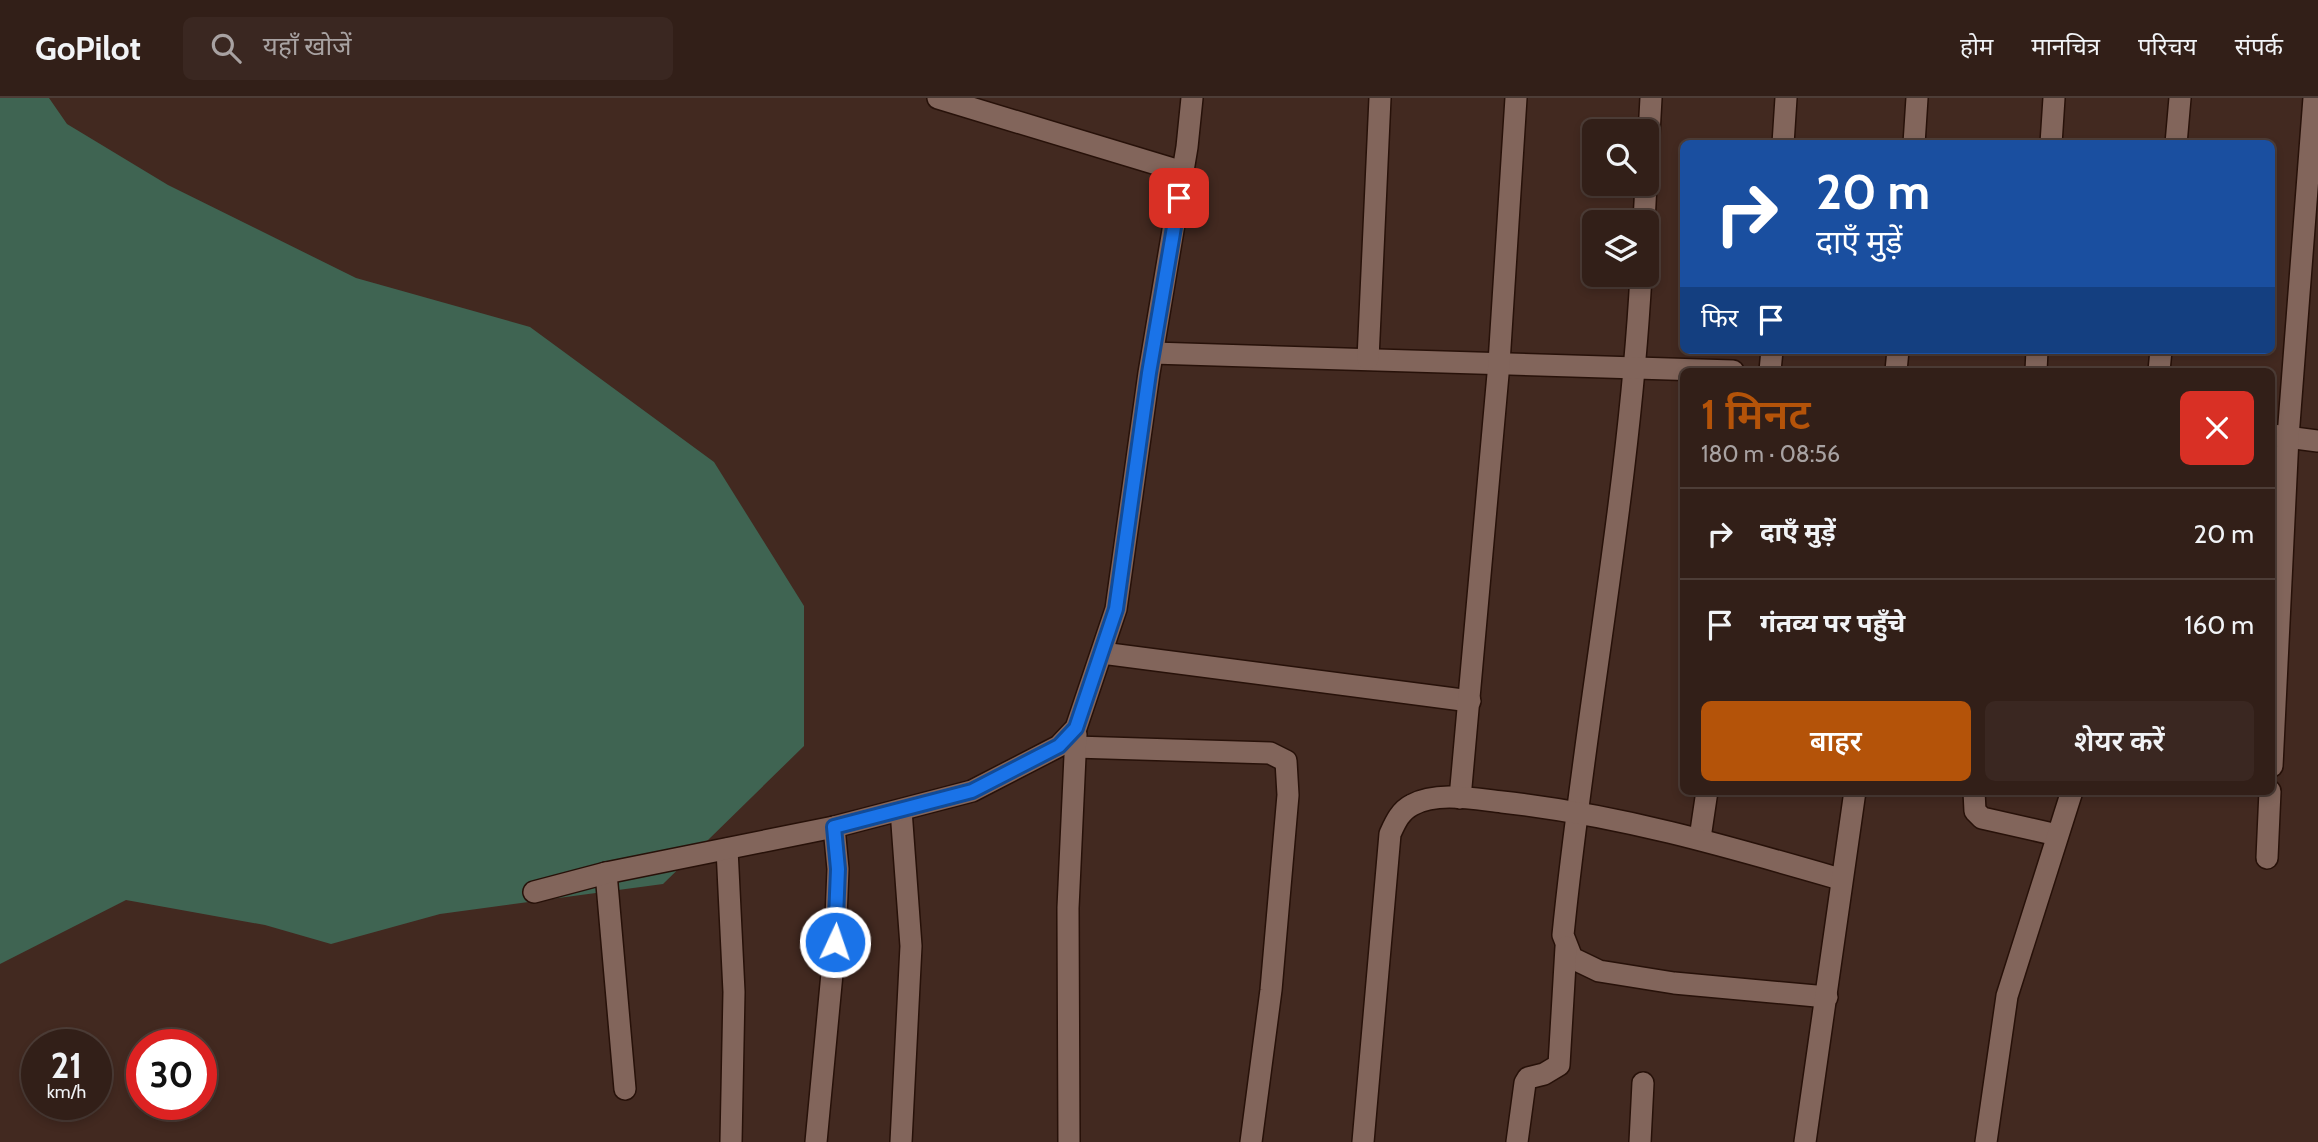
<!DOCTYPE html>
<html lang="hi">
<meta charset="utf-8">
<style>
:root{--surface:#321f18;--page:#3a2721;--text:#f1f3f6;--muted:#a8a2a2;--line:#4d3d37;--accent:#b45309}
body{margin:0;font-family:Cabin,"Noto Sans Devanagari",sans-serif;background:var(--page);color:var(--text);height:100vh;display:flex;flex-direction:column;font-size:26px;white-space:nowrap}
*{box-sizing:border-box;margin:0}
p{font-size:23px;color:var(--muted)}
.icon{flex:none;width:38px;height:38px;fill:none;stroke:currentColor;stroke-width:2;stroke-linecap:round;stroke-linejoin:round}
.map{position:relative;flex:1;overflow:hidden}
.sheet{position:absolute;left:1680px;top:270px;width:595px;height:427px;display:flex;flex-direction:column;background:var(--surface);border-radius:10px;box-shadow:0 4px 10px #0003,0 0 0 2px var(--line)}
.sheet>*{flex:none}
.hud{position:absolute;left:1680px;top:42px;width:595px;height:214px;border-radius:10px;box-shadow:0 4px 10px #0003,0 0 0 2px var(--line);background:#1a4fa0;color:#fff;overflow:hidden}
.fabs{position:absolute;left:1582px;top:21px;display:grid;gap:14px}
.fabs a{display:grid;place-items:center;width:77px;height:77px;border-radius:10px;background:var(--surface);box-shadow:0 4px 10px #0003,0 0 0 2px var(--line);font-size:35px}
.speed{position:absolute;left:21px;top:931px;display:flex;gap:14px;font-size:35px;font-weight:700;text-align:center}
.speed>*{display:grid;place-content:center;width:91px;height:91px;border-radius:50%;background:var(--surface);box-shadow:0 4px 10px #0003,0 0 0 2px var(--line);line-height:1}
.speed small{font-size:18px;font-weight:400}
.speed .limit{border:10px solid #d22;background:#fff;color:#111}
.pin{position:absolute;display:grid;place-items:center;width:60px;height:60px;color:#fff;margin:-30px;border-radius:14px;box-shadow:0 4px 10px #0006}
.me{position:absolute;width:77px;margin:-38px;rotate:3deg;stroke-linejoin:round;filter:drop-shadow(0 0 5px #0008)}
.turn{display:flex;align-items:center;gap:24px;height:147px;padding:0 21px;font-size:32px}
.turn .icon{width:91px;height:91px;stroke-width:2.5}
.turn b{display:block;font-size:49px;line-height:60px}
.then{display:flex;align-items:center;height:66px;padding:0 21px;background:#0003;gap:14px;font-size:26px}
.round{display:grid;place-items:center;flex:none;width:74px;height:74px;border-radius:10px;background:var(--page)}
.summary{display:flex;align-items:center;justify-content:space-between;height:119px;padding:0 21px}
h1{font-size:42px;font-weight:600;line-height:52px;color:var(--accent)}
.primary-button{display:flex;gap:14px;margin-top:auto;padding:14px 21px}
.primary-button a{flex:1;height:80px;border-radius:10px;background:var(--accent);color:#fff;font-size:28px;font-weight:600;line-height:80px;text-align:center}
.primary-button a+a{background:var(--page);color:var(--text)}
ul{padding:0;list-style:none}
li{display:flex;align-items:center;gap:21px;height:91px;padding:0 21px;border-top:2px solid var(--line)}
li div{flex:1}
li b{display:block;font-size:26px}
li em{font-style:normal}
header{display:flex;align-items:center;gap:42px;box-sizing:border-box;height:98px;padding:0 35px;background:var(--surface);border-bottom:2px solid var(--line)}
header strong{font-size:33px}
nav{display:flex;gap:38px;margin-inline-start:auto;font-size:24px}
.search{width:490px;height:63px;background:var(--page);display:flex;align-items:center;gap:18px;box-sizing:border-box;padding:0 24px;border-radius:10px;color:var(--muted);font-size:26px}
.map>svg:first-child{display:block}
.green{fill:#3f6452}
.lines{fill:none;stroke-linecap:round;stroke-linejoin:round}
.minor-casing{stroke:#271109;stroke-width:24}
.minor{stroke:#82655b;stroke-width:21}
.route-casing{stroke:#114b97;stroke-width:18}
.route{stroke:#1a73e8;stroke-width:12}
</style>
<header>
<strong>GoPilot</strong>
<div class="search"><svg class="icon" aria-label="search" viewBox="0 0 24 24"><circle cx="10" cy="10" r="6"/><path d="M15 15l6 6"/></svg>यहाँ खोजें</div>
<nav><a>होम</a><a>मानचित्र</a><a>परिचय</a><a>संपर्क</a></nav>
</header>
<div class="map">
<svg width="2318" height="1044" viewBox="0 0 2318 1044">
<rect width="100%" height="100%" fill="#422920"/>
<!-- green -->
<path class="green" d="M0,0H49L67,26L168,87L356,180L530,229L714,364L804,508V648L663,786L440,816L331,846L265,827L126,802L0,866Z"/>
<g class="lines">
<defs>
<g id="minor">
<path d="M938,0L1183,74"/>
<path d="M1783,46L1786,0"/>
<path d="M1914,46L1917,0"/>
<path d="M2051,46L2054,0"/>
<path d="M2176,46L2180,0"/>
<path d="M1647,73L1651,0"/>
<path d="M1644,124L1646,86"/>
<path d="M1641,177C1629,398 1585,616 1563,837L1572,860L1599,873L1674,885L1827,899"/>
<path d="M1153,255L1733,273"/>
<path d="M1368,261L1380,0"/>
<path d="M1770,273L1772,252"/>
<path d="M1896,273L1898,252"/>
<path d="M2036,273L2037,252"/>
<path d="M2159,273L2161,252"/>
<path d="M2272,337L2318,343"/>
<path d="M1102,555L1470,603"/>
<path d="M1075,649L1270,655L1286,663L1288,697L1271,892L1251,1044"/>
<path d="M2272,668L2288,339L2314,0"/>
<path d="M1974,693L1975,713L1982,720L2057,737"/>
<path d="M1460,700L1499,265L1516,0"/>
<path d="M901,712L911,848L901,1044"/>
<path d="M1700,740L1707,693"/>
<path d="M727,751L734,894L731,1044"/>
<path d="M2267,760L2270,693"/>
<path d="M606,775L625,991"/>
<path d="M534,794L606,775L834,729L972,693L1059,648L1076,630L1116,511L1149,275L1187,49L1192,0"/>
<path d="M816,1044L835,844L838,771L834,729"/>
<path d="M1069,1044L1068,810L1076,636"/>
<path d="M1363,1044L1390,736C1395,725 1400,713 1412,707C1437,693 1475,701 1502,704C1620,717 1726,748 1840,781"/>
<path d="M1517,1044L1525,985L1528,980L1544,976L1559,967L1566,849"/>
<path d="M1640,1044L1643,985"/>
<path d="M1805,1044L1855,693"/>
<path d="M1986,1044L2007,898L2072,693"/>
</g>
</defs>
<!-- minor casing -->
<use href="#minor" class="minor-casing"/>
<!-- minor -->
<use href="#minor" class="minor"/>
</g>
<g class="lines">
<defs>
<path id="route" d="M835,844L838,771L834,729L972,693L1059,648L1076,630L1116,511L1149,275L1179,100"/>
</defs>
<!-- route casing -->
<use href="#route" class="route-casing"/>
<!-- route -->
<use href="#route" class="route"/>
</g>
</svg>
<div class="fabs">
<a><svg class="icon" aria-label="search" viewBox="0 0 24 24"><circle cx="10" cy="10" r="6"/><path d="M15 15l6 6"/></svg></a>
<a><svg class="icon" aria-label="layers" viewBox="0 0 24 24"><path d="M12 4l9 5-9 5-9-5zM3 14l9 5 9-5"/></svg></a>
</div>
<div class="speed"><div>21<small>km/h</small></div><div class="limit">30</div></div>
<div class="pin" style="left:1179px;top:100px;background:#d93025"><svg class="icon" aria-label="arrive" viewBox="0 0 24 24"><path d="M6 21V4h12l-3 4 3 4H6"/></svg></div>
<svg class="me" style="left:835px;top:844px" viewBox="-20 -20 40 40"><circle r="17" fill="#1a73e8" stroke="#fff" stroke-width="3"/><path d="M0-11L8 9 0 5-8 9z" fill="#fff"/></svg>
<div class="hud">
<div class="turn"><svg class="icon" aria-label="right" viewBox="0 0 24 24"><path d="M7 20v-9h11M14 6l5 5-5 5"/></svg><div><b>20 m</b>दाएँ मुड़ें</div></div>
<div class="then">फिर<svg class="icon" aria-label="arrive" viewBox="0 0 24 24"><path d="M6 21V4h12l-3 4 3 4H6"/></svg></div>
</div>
<section class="sheet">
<div class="summary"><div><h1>1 मिनट</h1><p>180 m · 08:56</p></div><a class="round" style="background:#d93025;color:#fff"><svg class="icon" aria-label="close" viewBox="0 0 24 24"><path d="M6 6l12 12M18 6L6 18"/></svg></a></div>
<ul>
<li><svg class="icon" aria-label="right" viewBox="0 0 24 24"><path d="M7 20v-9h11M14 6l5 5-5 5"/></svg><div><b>दाएँ मुड़ें</b></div><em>20 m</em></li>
<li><svg class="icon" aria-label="arrive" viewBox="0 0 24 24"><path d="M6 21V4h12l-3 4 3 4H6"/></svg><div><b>गंतव्य पर पहुँचे</b></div><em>160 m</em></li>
</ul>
<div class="primary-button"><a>बाहर</a><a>शेयर करें</a></div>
</section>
</div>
